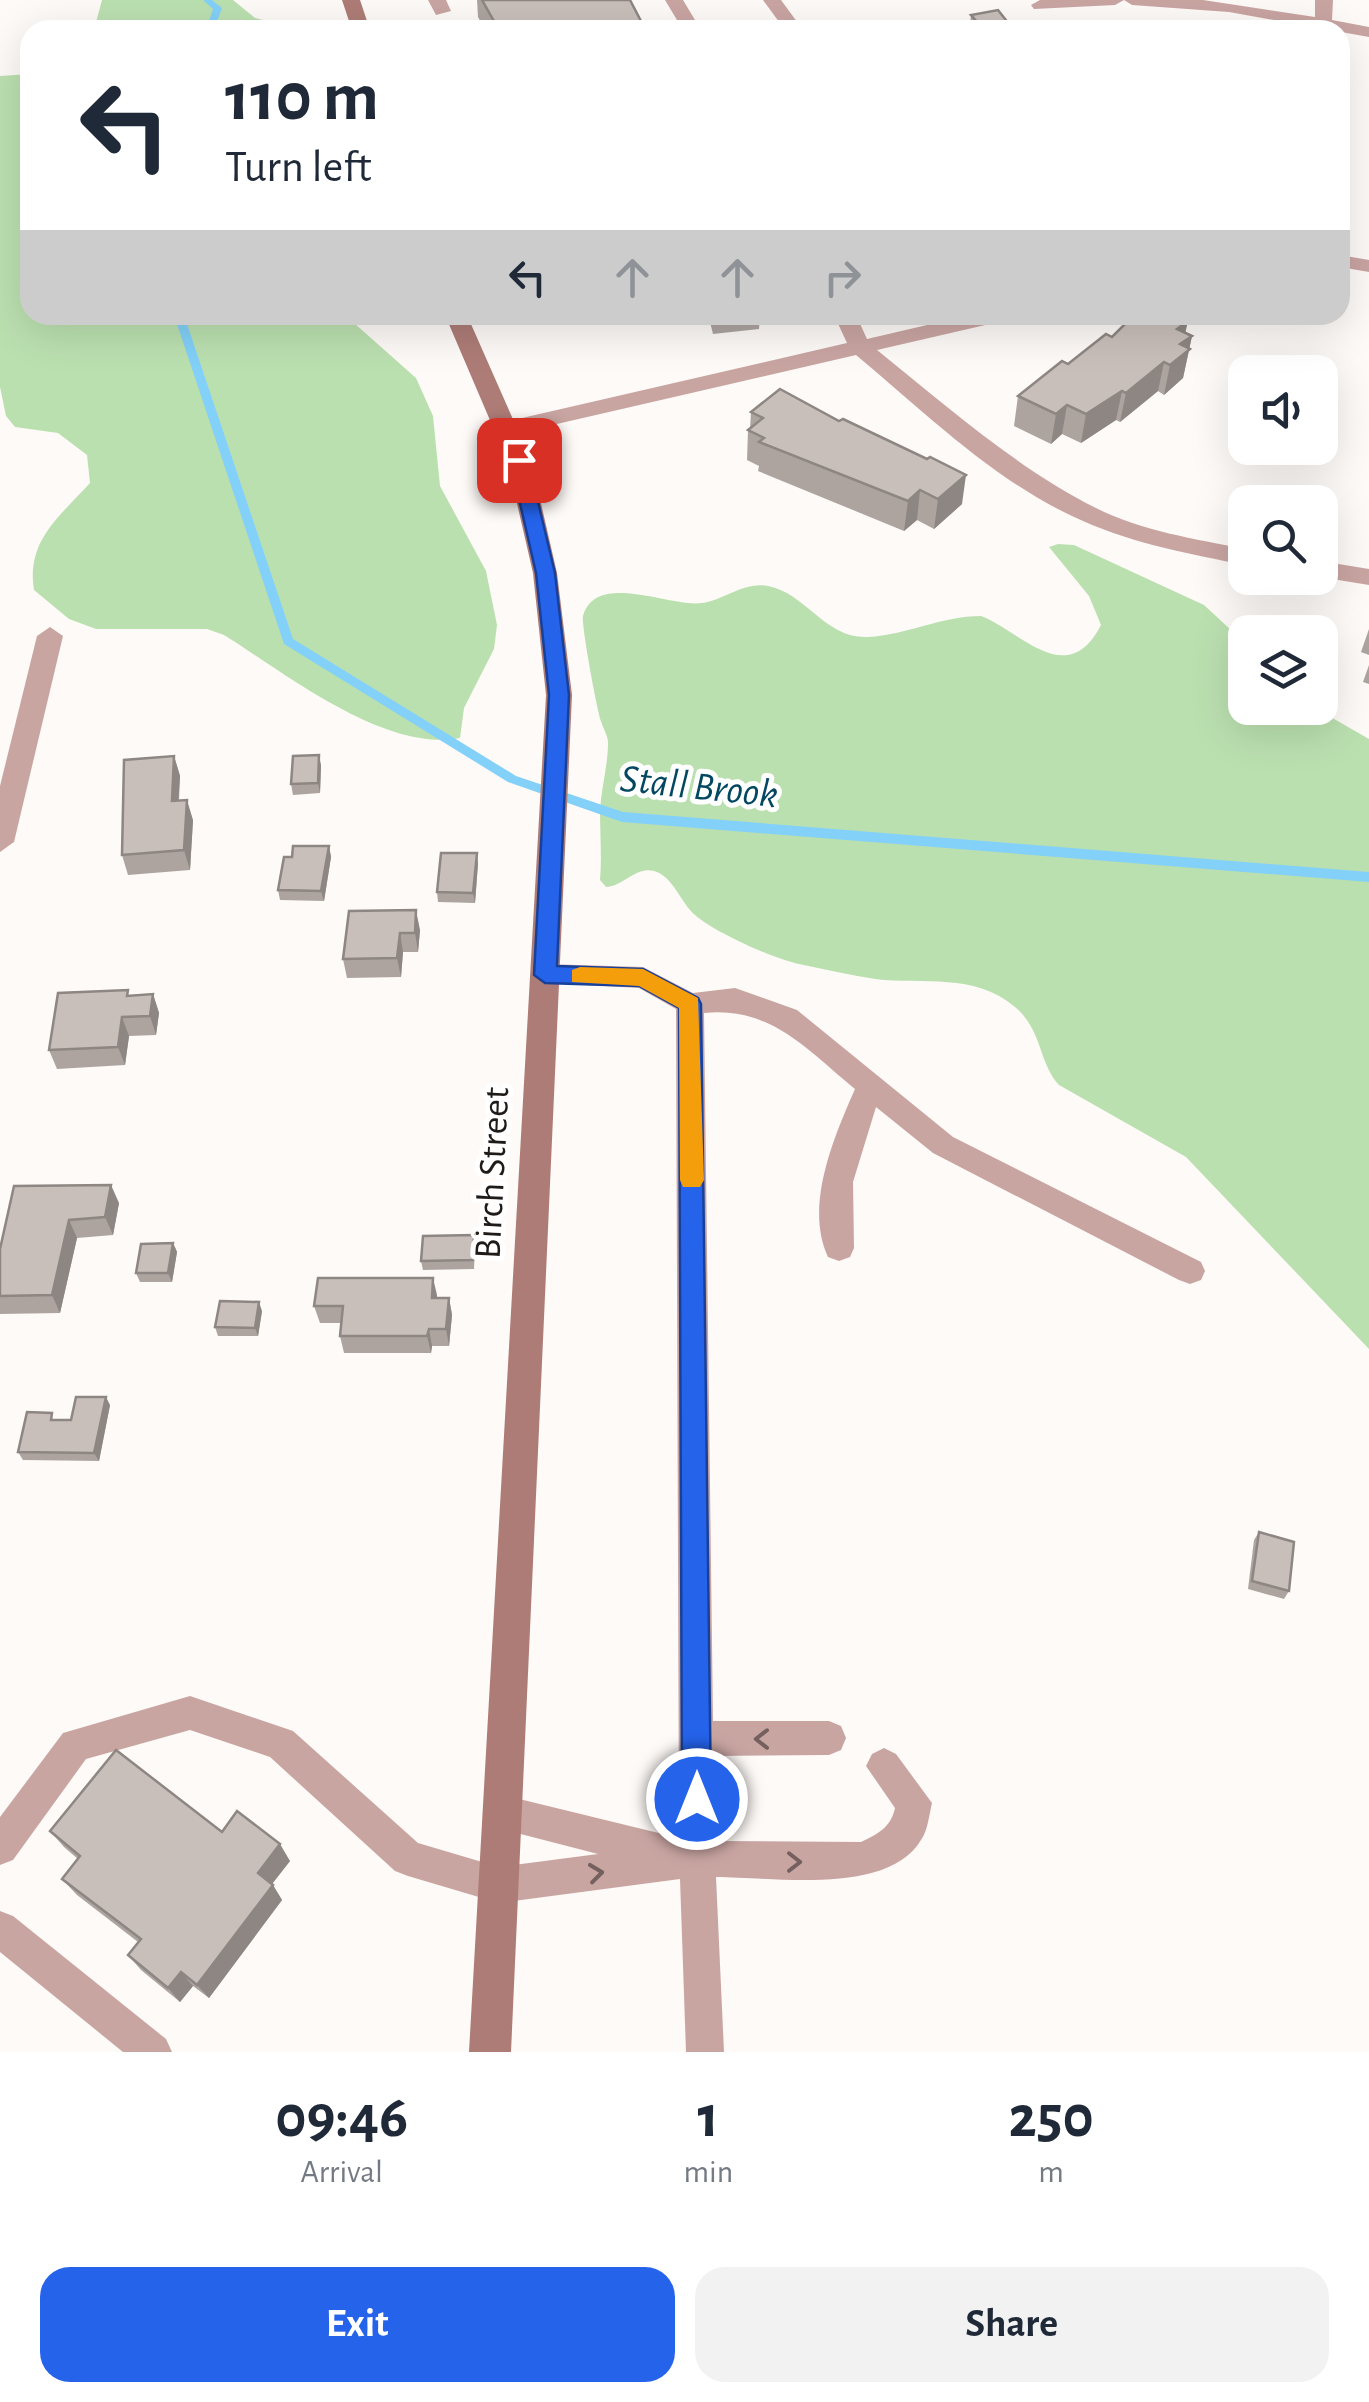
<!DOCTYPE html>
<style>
:root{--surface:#fff;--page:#f2f2f3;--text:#1f2937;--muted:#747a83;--accent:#2563eb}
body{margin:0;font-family:"Alegreya Sans",sans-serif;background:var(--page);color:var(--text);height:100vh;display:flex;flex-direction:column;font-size:38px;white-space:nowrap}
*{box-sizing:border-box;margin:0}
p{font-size:32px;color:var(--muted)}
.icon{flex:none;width:55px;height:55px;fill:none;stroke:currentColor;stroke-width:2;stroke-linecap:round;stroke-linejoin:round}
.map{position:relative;height:2052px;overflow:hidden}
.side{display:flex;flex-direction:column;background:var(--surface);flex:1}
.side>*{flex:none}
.guide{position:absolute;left:20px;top:20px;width:1330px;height:305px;border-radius:30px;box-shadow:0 10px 40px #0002;background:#fff;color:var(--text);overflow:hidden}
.tools{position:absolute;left:1228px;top:355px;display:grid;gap:20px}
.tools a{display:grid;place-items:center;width:110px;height:110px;border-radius:20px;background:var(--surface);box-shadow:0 10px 40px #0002;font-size:50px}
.pin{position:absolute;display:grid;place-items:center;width:85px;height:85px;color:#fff;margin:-42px;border-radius:20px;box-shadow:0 5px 15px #0006}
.me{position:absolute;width:110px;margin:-55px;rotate:0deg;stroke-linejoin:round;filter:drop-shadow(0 0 8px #0008)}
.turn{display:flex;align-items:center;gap:35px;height:210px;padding:0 40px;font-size:45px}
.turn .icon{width:130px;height:130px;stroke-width:2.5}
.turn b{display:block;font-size:70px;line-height:85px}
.lanes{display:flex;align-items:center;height:95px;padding:0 40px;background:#0003;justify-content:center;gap:50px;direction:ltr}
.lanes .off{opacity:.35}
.eta{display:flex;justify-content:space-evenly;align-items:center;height:170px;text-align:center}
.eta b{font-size:60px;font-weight:700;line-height:70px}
.primary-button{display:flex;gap:20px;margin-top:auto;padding:20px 40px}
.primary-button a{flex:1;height:115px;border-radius:30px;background:var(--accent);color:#fff;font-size:40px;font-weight:700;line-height:115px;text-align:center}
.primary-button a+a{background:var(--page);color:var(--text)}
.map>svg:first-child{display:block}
.green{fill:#bbe0b0}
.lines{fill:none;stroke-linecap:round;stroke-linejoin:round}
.stream{fill:#83d0f8;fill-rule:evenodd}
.lane{fill:#c9a5a2;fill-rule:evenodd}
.street{fill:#c9a5a2;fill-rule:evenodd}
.secondary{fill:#ae7c77;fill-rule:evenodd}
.wall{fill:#ada4a0}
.shaded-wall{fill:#8d8682}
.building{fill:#c9bfba;stroke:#8d8682;stroke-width:2.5}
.oneway{stroke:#74605e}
.route{fill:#2563eb;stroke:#184099;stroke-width:2.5}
.slow{fill:#f59e0b}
.labels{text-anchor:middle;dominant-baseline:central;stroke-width:10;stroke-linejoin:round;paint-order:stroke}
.street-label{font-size:38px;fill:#1f1b19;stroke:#fff}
.water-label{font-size:40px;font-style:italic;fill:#034761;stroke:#fff}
</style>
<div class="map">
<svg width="1369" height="2052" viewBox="0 0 1369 2052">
<rect width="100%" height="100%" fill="#fefaf7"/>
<!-- green -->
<g class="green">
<path d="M102,0H233L255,18L304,30H94Z"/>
<path d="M30,74V315H345L416,378L433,416L440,486L486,571L497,625L494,649L464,708L460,738C385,753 285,673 224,635L207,629H96L69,619L34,590C26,541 59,517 90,483L87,455L58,433L15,427L6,416L0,387V76Z"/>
<path d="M1058,544L1074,545L1204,605L1245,643V708H1315L1369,739V1349L1186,1157L1059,1085C1038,1062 1043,1031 1015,1007C974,972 923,985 875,979C850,975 824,969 799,964C774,959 714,932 695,915C680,902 674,877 654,871C636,866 624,886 606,887L600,880C602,857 600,834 600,811C601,788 608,766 608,743C608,735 603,729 601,721C597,710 581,624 583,616C596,570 672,608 702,603C724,600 744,581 768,586C806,593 825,639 868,637C906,635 942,616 981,616C1021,631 1067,691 1101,625L1089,596L1049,547Z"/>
</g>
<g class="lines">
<!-- stream -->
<g class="stream">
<path d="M203,0H212L222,8L214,30H206L213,9Z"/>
<path d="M174,315H184L293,639L516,776L623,812L1369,872V882L622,822L508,782L284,644Z"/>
</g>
<!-- lane -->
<g class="lane">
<path d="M428,0H446L451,11L436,15Z"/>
<path d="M665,0H683L701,30H683Z"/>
<path d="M763,0H781L803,30H785Z"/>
<path d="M1040,0H1203L1315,17V0H1333L1332,20L1369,27V37L1229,12L1132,5L1124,0L1115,5L1034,9L1031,5Z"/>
<path d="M545,964L643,967L693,993L735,988L797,1010L953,1137L1201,1262L1205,1271L1201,1280L1190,1284L1179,1280L933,1153L876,1107L853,1182L854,1248L850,1257L839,1261L828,1257C804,1206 834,1137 855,1089C807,1050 771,1006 704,1013L713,1721H829L841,1726L846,1738L841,1750L829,1755L714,1756L715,1841L861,1842C878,1834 891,1827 895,1808L866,1766L872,1754L884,1748L896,1754L932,1803C929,1815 928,1830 921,1840C888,1896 772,1877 716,1877L724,2052H686L680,1879L499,1903L408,1876L395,1871L270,1757L190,1730L86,1759L13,1860L0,1865V1817L63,1733L190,1696L293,1731L418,1843L499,1867L598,1854L490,1826L485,1813L490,1800L503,1795L679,1838L676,1009L639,988L535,982L532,975L535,968Z"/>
<path d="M0,1911L13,1916L166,2039L172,2052H123L0,1952Z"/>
</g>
<!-- street -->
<g class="street">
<path d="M1340,255L1369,260V272L1340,267Z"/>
<path d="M834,315H856L867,339L970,315H1010L1007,320L877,350C948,407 1015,467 1096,508C1142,531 1195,539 1245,549V565C1190,554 1135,544 1083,521C997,484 927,414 856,355L505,436L493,429L505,422L847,343Z"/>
<path d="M1320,561L1369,569V585L1320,577Z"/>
<path d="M50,627L63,636L14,842L0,852V786L37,636Z"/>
</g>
<!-- secondary -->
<g class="secondary">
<path d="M342,0H360L370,30H352Z"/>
<path d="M445,315H467L531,460L557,573L572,695L511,2052H469L546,695L533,573L507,460Z"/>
</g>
</g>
<!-- wall -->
<g class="wall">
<path d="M477,0H630L643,25V30H485L478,17Z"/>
<path d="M971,15L1013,29V30H974L970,25Z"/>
<path d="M684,315H760L759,329L713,334L710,322L688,324Z"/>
<path d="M1185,333L1192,336L1183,378L1164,395L1158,391L1120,422L1116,420L1081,443L1062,434L1051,444L1014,426L1018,396L1112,337Z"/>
<path d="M751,412L962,504L934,529L917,520L904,531L758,471L759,466L747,460L748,430L750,429Z"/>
<path d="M1369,629V655L1361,652Z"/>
<path d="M1369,665V684L1363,682Z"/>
<path d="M174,756L180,776L179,801L193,820L190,870L128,875L122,855Z"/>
<path d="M321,765L320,793L293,795L291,784Z"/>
<path d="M329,846L331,857L324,901L280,900L278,890Z"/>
<path d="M478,863L475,903L438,902L437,892Z"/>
<path d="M349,911L420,930L418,952H403L401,977L347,978L343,959Z"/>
<path d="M153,994L159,1013L156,1035L129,1036L125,1065L57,1069L49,1050L130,995Z"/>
<path d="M14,1186L119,1203L113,1235L77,1238L60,1313L0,1314V1249Z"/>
<path d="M173,1243L177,1252L172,1282H140L136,1273Z"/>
<path d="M475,1244L474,1269L423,1270L421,1261Z"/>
<path d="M437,1295V1298H449L452,1315L449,1346H432L431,1353H344L340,1336L341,1323H320L314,1306Z"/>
<path d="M262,1311L258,1336H218L215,1327Z"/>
<path d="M110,1405L99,1461L23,1460L18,1452L56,1420H71Z"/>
<path d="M1259,1532L1289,1591L1284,1599L1248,1589L1254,1540Z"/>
<path d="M50,1831L222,1832L290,1861L272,1884L282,1900L209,1998L193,1986L180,2002L141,1970L128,1955L138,1942L77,1895L62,1879L78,1859L64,1847Z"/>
</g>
<!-- shaded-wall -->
<g class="shaded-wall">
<path d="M643,25V30H606Z"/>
<path d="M1188,321L1183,343L1192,336L1183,378L1164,395L1177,329Z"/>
<path d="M1164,362L1158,391L1120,422L1126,393Z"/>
<path d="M1122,391L1116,420L1081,443L1086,414Z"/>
<path d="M1067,405L1062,434L1051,444L1056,414Z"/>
<path d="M966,475L962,504L934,529L938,499Z"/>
<path d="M920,490L917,520L904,531L908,501Z"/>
<path d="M319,755L321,765L320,793L318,783Z"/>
<path d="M174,756L180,776L177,821L172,801Z"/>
<path d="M187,800L193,820L190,870L184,850Z"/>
<path d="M329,846L331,857L324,901L321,891Z"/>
<path d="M477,853L478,863L475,903L473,893Z"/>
<path d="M416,910L420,930L418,952L415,933Z"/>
<path d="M400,933L403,952L401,977L397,958Z"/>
<path d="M153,994L159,1013L156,1035L150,1016Z"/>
<path d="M122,1017L129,1036L125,1065L118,1047Z"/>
<path d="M111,1185L119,1203L113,1235L105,1217Z"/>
<path d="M69,1220L77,1238L60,1313L52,1295Z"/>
<path d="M173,1243L177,1252L172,1282L168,1273Z"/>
<path d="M433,1278L437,1295L436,1315L432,1298Z"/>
<path d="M449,1298L452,1315L449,1346L446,1329Z"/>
<path d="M259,1302L262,1311L258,1336L255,1328Z"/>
<path d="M429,1329L432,1346L431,1353L427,1336Z"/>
<path d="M106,1397L110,1405L99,1461L94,1453Z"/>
<path d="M280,1844L290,1861L268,1889L258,1873Z"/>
<path d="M273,1885L282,1900L209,1998L197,1985Z"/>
<path d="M181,1972L193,1986L180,2002L168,1988Z"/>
</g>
<!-- building -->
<g class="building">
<path d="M482,0H630L643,25L606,30H499Z"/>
<path d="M998,10L1013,29L984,30L971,15Z"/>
<path d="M1134,315H1175L1188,321L1177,329L1192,336L1180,344L1190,349L1170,365L1164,362L1126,393L1122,391L1086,414L1067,405L1056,414L1018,396L1062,361L1068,364L1106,334L1112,337Z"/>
<path d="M780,389L839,421L843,419L927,459L930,457L966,475L938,499L920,490L908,501L759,442L764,438L748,430L763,418L751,412Z"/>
<path d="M319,755L318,783L291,784L293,756Z"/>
<path d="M174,756L172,801L187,800L184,850L122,855L124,760Z"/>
<path d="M293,846H329L321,891L278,890L284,857H292Z"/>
<path d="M441,853H477L473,893L437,892Z"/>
<path d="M416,910L415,933H400L397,958L343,959L349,911Z"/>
<path d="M128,990L127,996L153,994L150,1016L122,1017L118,1047L49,1050L58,993Z"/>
<path d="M111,1185L105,1217L69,1220L52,1295L0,1296V1249L14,1186Z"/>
<path d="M474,1235L473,1260L421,1261L423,1236Z"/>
<path d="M173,1243L168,1273H136L141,1244Z"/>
<path d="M318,1278H433L432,1298H449L446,1329H429L427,1336H340L343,1306H314Z"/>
<path d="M220,1301L259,1302L255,1328L215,1327Z"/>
<path d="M76,1397H106L94,1453L18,1452L27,1412L52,1413L51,1420H71Z"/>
<path d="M1259,1532L1294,1542L1289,1591L1252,1581Z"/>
<path d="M116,1750L222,1832L237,1811L280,1844L258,1873L273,1885L197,1985L181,1972L168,1988L128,1955L141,1939L62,1879L80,1856L50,1831Z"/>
</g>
<!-- one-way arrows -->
<defs><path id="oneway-chevron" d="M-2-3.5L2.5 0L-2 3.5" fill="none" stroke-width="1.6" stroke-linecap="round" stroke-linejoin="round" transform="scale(2.5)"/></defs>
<g class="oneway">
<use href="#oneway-chevron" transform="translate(762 1739) rotate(-180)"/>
<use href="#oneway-chevron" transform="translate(794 1862)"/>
<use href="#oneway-chevron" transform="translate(596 1873) rotate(-7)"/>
</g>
<!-- route -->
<path class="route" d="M519,454L528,460L555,573L569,695L557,966L643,969L698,998L701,1004L711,1799L707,1809L697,1814L686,1809L682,1799L679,1008L639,986L545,983L534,975L549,695L536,573L510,460Z"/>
<!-- slow -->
<path class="slow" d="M580,967L643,969L698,998L704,1180L700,1187H683L680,1180L679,1008L639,986L572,982V970Z"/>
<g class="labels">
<!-- street labels -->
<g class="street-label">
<text transform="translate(493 1173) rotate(-87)">Birch Street</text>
</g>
<!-- water labels -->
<g class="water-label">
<text transform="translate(699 787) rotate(6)">Stall Brook</text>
</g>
</g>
</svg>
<div class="tools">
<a><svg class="icon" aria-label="sound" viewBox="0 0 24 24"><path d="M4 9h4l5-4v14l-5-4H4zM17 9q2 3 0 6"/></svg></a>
<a><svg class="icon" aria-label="search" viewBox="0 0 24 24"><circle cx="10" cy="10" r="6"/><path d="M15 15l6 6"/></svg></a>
<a><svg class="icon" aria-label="layers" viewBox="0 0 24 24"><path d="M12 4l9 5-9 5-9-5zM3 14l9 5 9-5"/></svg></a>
</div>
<div class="pin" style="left:519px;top:460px;background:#d93025"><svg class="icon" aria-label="arrive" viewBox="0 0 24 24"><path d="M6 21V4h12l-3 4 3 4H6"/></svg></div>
<svg class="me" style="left:697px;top:1799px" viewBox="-20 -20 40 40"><circle r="17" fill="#2563eb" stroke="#fff" stroke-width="3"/><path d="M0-11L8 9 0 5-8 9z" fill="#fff"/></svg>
<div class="guide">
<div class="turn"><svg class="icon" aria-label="left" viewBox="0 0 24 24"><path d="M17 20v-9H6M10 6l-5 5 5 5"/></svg><div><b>110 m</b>Turn left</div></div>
<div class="lanes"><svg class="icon" aria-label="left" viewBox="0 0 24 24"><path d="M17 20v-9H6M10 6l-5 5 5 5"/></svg><svg class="icon off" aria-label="ahead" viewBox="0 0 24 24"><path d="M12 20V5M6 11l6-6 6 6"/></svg><svg class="icon off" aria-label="ahead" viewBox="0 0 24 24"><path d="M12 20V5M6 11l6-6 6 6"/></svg><svg class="icon off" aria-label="right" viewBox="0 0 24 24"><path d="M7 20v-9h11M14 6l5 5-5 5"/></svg></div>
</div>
</div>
<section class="side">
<div class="eta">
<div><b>09:46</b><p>Arrival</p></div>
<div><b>1</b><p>min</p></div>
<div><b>250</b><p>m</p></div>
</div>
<div class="primary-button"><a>Exit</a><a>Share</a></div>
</section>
